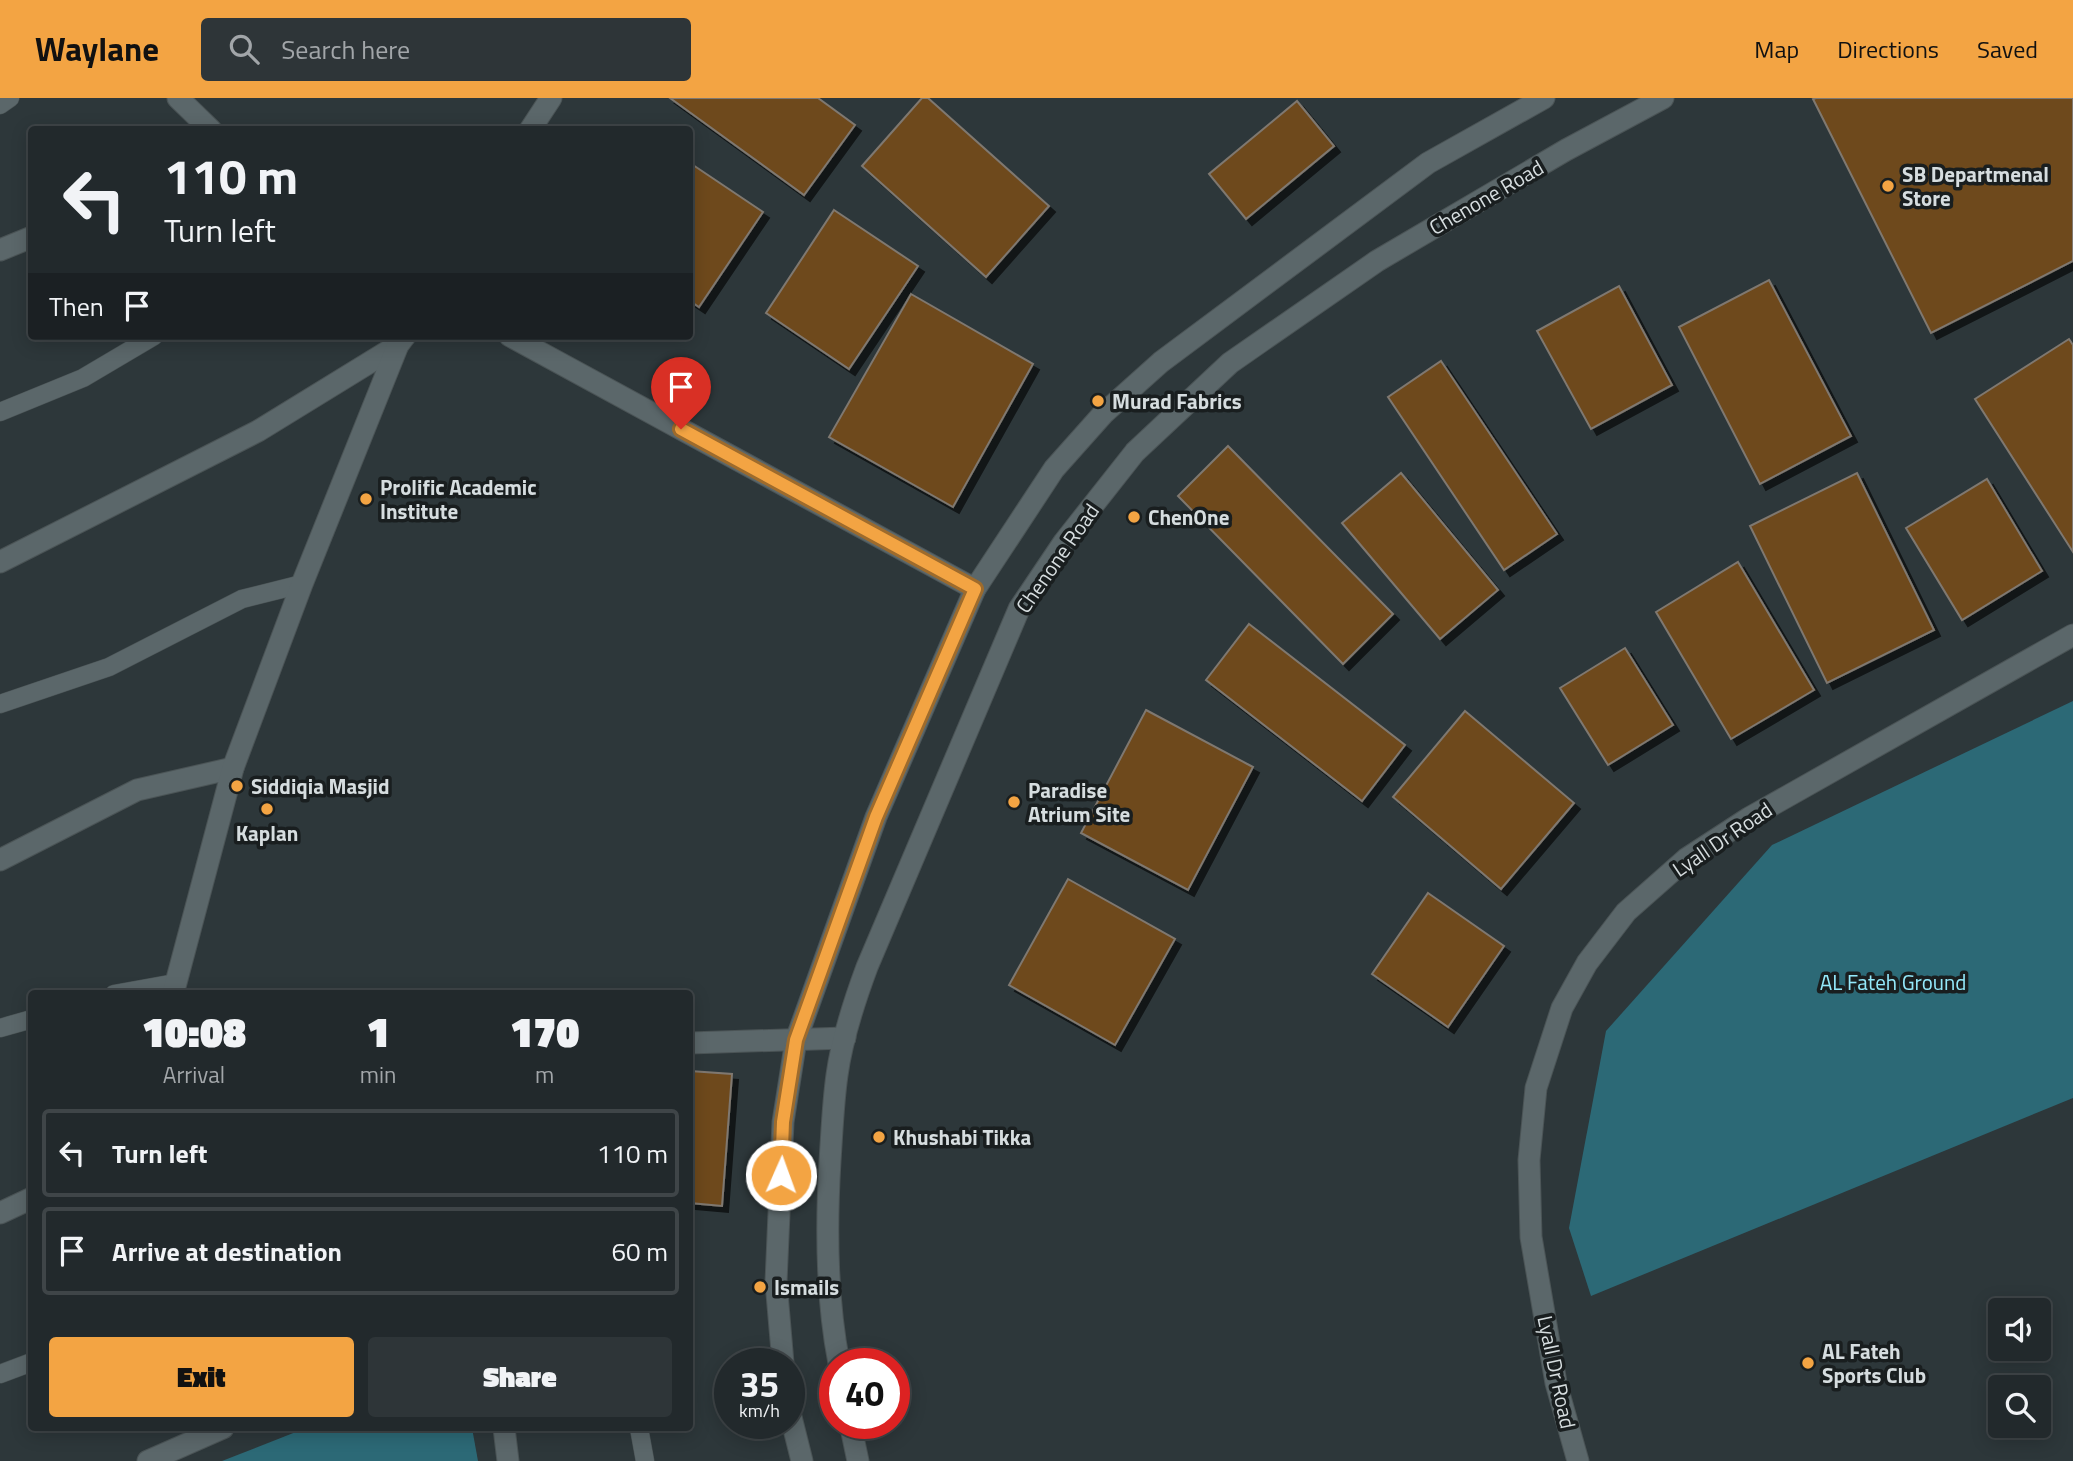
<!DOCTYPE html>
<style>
:root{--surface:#22292c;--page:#2e3538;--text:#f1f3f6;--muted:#a2a6a9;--line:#3f4548;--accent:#f3a443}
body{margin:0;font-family:"Titillium Web",sans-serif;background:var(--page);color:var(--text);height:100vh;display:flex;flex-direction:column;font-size:26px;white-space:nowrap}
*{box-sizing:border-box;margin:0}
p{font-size:23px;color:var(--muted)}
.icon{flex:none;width:38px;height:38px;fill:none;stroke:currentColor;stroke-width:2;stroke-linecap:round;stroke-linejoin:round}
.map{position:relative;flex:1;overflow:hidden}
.panel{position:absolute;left:28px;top:892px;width:665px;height:441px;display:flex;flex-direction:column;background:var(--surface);border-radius:7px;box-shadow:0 4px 18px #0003,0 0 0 2px var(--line)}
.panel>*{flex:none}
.guide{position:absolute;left:28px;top:28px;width:665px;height:214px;border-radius:7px;box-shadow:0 4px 18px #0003,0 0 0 2px var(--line);background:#22292c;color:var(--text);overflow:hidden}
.fabs{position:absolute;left:1988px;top:1200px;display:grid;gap:14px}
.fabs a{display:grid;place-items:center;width:63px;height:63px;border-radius:7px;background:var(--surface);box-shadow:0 4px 18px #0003,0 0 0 2px var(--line);font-size:35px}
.speed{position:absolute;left:714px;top:1250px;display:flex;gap:14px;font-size:35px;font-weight:700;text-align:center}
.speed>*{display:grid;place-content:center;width:91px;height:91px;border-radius:50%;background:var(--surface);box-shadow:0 4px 18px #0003,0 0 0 2px var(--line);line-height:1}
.speed small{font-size:18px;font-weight:400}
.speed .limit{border:10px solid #d22;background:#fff;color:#111}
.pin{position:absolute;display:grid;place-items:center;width:60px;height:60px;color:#fff;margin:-72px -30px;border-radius:50% 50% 50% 0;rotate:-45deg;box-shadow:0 0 7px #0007}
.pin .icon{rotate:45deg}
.me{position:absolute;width:77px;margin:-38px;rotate:2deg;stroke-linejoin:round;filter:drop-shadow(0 0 5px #0008)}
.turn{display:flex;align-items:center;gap:24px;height:147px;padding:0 21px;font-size:32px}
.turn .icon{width:91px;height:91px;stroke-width:2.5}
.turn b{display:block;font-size:49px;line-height:60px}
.then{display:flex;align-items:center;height:66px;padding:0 21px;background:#0003;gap:14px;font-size:26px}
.eta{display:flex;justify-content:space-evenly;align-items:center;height:119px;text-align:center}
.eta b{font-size:42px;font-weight:800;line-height:49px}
.primary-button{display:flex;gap:14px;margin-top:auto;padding:14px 21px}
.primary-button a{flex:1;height:80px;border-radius:7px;background:var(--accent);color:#111;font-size:28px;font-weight:800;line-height:80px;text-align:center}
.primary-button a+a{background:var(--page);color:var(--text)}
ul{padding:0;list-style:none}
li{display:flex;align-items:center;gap:21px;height:88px;margin:0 14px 10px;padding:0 7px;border:4px solid var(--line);border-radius:7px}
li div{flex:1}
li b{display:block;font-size:26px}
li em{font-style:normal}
header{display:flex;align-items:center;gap:42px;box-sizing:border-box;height:98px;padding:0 35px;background:var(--accent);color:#111}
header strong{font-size:33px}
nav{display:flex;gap:38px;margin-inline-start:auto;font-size:24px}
.search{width:490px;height:63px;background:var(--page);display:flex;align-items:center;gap:18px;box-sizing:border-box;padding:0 24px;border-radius:7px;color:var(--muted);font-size:26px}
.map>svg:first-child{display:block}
.green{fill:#2c6976}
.building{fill:#6e491d;stroke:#7f7870;stroke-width:2;filter:url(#shadow)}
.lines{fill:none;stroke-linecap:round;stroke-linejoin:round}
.service-casing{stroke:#4b5456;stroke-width:19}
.minor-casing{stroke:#4b5456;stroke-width:23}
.tertiary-casing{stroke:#4b5456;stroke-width:23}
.service{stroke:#5b676a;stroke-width:18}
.minor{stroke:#5b676a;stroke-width:21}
.tertiary{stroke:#5b676a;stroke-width:21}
.route-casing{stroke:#9e6b2c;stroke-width:18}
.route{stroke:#f3a443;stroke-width:12}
.poi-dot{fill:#f3a443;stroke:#191e1f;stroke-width:2.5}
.labels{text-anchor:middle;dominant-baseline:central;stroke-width:7;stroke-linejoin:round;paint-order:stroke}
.poi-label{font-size:21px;font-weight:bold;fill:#d6dddf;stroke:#191e1f;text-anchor:start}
.street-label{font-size:21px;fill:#d6dddf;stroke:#191e1f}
.park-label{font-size:21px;fill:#94e9fb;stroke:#191e1f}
</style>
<header>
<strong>Waylane</strong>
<div class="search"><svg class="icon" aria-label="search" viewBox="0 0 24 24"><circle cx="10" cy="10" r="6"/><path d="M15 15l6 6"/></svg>Search here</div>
<nav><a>Map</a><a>Directions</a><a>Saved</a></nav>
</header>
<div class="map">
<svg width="2073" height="1363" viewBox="0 0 2073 1363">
<defs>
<filter id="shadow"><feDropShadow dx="6" dy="6" stdDeviation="0" flood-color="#0009"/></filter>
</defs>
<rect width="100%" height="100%" fill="#2d373a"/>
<!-- green -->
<g class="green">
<path d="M2073,603V1000L1591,1198L1569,1130L1606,933L1772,747Z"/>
<path d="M306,1330H472L478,1363H222Z"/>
</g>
<!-- building -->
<g class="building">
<path d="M670,0H818L855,27L804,97Z"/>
<path d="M922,0H928L1049,108L986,179L862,68Z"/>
<path d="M1816,0H2073V163L1931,235L1813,1Z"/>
<path d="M1297,3L1334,48L1246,121L1209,76Z"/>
<path d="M690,65L763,114L699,209L690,203Z"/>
<path d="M834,112L918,168L849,271L766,215Z"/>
<path d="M1769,182L1851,338L1760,386L1679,229Z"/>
<path d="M1619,188L1672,287L1591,331L1537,233Z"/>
<path d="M911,196L1033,266L953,409L829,339Z"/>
<path d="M2069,241L2073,247V454L1975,301Z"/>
<path d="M1441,263L1557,436L1504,472L1388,299Z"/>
<path d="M1228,348L1393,516L1343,566L1178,398Z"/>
<path d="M1401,375L1498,492L1440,541L1342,425Z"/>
<path d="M1857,375L1934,532L1827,585L1750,428Z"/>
<path d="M1987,381L2042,473L1962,522L1906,430Z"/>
<path d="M1738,464L1814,592L1731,641L1656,514Z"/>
<path d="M1249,526L1405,647L1362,703L1206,582Z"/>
<path d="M1625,550L1673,627L1608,667L1560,590Z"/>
<path d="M1146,612L1253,669L1188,792L1081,735Z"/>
<path d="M1465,613L1574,705L1501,791L1393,699Z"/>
<path d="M1068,781L1175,841L1115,947L1009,887Z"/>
<path d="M1428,795L1504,848L1448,929L1372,876Z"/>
<path d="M690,973L732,976L722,1108L690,1105Z"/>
</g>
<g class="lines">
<defs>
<g id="service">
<path d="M0,7L10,0"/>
<path d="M0,314L83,280L154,238"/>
<path d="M0,606L109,569L242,501L302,486"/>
<path d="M114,896L175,885"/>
<path d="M0,930L32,921"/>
<path d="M0,1276L32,1264"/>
<path d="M639,1330L645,1363"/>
</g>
<g id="minor">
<path d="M178,0L211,32"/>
<path d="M530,32L551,0"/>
<path d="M0,152L32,139"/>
<path d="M510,238L975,491"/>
<path d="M0,464L258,333L398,247"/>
<path d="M0,762L137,692L233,670"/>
<path d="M173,896L233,670L302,486L398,247L405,238"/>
<path d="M690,945L845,940"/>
<path d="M0,1115L32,1100"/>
<path d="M504,1330L508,1363"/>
<path d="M148,1363L223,1330"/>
<path d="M1578,1363L1556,1285L1531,1139L1529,1062L1536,990L1562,910L1587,865L1626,814L1686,761L1749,720L2073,537"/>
</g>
<g id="tertiary">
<path d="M783,1265L776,1184L783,1024L796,942L876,719L975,491L1054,371L1103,316L1161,264L1428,65L1544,0"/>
<path d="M839,1265C826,1199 826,1130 830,1063C832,1034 833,1005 837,977C842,940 854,904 867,869L1019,511L1064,444L1135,354L1230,265L1377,163L1566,52L1663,0"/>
<path d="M789,1311L802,1363"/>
<path d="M850,1325L858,1363"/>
</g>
</defs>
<!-- service casing -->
<use href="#service" class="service-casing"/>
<!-- minor casing -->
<use href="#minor" class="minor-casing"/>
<!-- tertiary casing -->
<use href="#tertiary" class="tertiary-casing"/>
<!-- service -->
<use href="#service" class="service"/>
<!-- minor -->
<use href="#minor" class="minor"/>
<!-- tertiary -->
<use href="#tertiary" class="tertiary"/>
</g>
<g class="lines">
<defs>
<path id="route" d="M681,331L975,491L876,719L796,942L783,1024L781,1077"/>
</defs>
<!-- route casing -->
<use href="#route" class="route-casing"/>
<!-- route -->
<use href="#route" class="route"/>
</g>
<!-- markers -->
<g class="poi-dot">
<circle cx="1888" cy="88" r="7"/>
<circle cx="1098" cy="303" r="7"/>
<circle cx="366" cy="401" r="7"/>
<circle cx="1134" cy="419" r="7"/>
<circle cx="237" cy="688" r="7"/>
<circle cx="1014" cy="704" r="7"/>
<circle cx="267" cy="711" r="7"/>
<circle cx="879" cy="1039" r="7"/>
<circle cx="760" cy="1189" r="7"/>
<circle cx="1808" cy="1265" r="7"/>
</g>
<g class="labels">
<!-- poi labels -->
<g class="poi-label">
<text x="1902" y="76">SB Departmenal<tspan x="1902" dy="24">Store</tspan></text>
<text x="1112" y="303">Murad Fabrics</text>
<text x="380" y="389">Prolific Academic<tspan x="380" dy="24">Institute</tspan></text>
<text x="1148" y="419">ChenOne</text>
<text x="251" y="688">Siddiqia Masjid</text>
<text x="1028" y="692">Paradise<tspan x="1028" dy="24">Atrium Site</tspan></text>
<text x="267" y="735" text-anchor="middle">Kaplan</text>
<text x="893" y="1039">Khushabi Tikka</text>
<text x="774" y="1189">Ismails</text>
<text x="1822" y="1253">AL Fateh<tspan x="1822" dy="24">Sports Club</tspan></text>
</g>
<!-- street labels -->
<g class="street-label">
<text transform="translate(1486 99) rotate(-30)">Chenone Road</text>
<text transform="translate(1057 460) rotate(-55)">Chenone Road</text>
<text transform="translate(1722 741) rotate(-34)">Lyall Dr Road</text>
<text transform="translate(1557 1274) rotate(78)">Lyall Dr Road</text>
</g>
<!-- park labels -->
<g class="park-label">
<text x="1893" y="884">AL Fateh Ground</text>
</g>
</g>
</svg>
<div class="fabs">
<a><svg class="icon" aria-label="sound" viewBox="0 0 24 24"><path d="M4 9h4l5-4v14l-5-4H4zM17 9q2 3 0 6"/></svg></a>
<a><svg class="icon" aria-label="search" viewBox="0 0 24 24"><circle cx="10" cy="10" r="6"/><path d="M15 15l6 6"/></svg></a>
</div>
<div class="speed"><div>35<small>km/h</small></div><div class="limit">40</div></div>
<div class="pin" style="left:681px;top:331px;background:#d93025"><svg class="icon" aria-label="arrive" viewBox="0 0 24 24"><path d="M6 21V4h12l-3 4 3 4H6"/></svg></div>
<svg class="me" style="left:781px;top:1077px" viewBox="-20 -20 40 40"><circle r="17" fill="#f3a443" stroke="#fff" stroke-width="3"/><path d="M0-11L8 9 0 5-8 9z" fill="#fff"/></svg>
<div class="guide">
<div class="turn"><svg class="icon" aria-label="left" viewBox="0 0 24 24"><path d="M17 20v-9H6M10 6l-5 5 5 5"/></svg><div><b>110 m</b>Turn left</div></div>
<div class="then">Then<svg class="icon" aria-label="arrive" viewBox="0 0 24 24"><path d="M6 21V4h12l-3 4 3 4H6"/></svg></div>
</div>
<section class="panel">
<div class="eta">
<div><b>10:08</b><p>Arrival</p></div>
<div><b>1</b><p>min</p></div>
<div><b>170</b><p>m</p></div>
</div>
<ul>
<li><svg class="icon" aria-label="left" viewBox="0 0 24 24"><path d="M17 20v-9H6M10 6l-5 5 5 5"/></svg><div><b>Turn left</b></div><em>110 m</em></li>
<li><svg class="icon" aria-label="arrive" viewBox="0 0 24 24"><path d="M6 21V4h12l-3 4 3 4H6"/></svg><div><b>Arrive at destination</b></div><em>60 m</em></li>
</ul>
<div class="primary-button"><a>Exit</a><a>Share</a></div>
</section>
</div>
